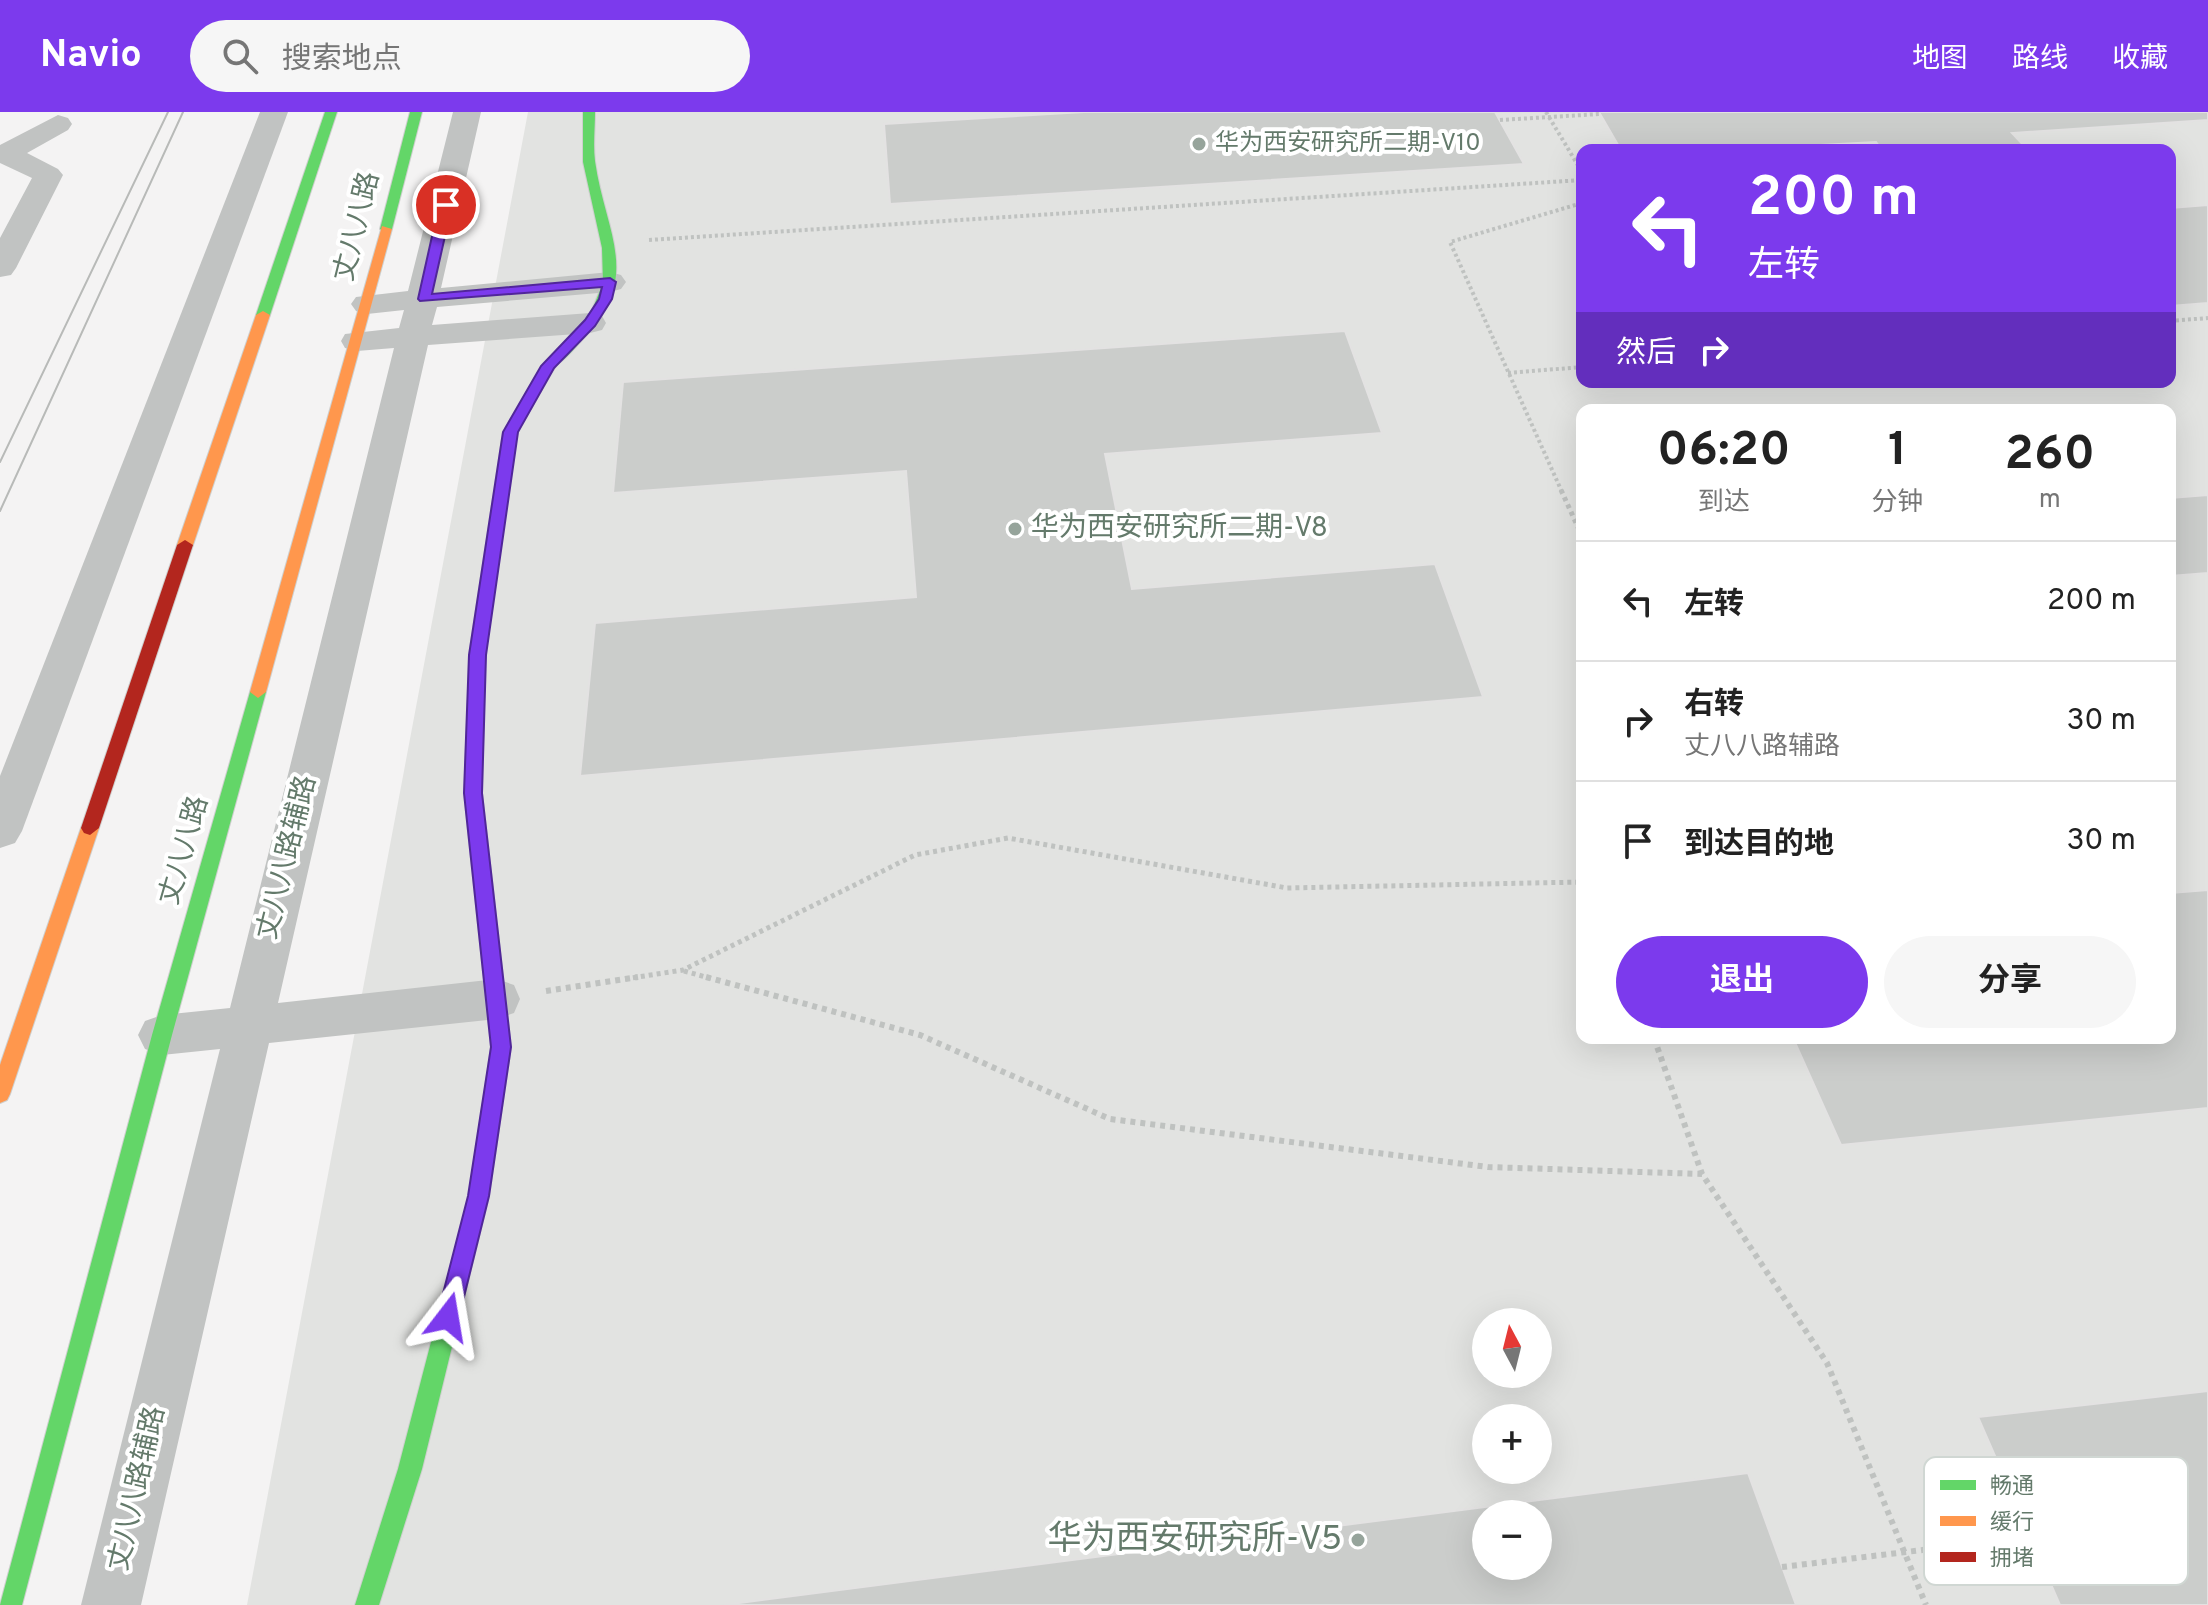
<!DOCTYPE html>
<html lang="zh">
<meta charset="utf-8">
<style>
:root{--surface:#fff;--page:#f6f6f6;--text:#222;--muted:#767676;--line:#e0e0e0;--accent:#7c3aed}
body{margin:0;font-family:Overpass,"Noto Sans SC",sans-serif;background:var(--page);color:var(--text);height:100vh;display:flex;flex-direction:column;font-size:30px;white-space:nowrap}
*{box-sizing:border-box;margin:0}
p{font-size:26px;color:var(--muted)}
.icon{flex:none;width:44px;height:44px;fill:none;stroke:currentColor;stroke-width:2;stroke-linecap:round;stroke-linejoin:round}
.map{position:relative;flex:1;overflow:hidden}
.side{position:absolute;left:1576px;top:292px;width:600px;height:640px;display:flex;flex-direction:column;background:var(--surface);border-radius:16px;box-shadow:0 8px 32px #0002}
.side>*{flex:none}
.guide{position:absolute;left:1576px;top:32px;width:600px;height:244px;border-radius:16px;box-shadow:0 8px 32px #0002;background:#7c3aed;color:#fff;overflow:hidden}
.needle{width:52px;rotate:353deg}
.buttons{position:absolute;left:1472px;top:1196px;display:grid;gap:16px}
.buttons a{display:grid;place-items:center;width:80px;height:80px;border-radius:50%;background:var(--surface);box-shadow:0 8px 32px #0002;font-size:40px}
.pin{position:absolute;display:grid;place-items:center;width:68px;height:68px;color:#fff;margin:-34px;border:4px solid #fff;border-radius:50%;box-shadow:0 2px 8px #0007}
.me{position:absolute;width:88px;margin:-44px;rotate:14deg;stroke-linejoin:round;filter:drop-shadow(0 0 6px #0008)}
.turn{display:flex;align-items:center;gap:28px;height:168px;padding:0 40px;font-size:36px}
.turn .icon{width:104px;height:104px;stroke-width:2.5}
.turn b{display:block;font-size:56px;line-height:68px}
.then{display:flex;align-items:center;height:76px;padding:0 40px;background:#0003;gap:16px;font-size:30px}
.eta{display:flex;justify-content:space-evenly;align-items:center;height:136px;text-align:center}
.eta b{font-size:48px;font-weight:700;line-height:56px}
.action{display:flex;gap:16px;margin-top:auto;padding:16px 40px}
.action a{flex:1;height:92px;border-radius:48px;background:var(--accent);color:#fff;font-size:32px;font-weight:700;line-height:92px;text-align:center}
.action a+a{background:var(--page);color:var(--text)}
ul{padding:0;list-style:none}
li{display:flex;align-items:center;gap:24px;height:120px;padding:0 40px;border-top:2px solid var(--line)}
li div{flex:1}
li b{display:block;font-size:30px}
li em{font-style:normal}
header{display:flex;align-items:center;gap:48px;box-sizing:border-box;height:112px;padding:0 40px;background:var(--accent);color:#fff}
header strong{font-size:38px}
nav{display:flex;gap:44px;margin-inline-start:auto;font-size:28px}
.search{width:560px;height:72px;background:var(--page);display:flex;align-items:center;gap:20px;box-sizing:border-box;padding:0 28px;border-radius:44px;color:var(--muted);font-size:30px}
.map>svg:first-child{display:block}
.built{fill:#e2e3e1;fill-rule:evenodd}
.building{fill:#cbcdcb;stroke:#e3e2e2;stroke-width:2;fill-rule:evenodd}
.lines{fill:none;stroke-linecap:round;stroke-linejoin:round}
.fast-casing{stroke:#cecfce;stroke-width:2}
.slow-casing{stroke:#cecfce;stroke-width:2}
.jam-casing{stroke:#cecfce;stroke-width:2}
.path-far2{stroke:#bfc2c0;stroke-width:4;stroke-dasharray:3 3;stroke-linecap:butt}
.path-far1{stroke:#bfc2c0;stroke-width:5;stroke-dasharray:4 4;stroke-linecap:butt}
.path{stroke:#bfc2c0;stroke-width:6;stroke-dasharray:5 5;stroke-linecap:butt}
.street{fill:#c1c3c2;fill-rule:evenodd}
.fast{fill:#63d668;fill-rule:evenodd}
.slow{fill:#ff974d;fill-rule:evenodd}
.jam{fill:#b3261e;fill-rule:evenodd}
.tram{stroke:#b8bab8;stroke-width:2}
.path-bridge-far1{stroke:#bfc2c0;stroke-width:4;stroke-dasharray:3 3;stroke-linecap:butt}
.path-bridge{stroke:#bfc2c0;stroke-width:6;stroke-dasharray:5 5;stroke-linecap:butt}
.route{fill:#7c3aed;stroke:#51269a;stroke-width:2}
.poi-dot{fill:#96a49b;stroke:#fff;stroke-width:3}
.labels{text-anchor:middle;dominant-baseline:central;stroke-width:8;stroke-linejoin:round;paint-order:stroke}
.far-poi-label{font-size:24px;fill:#647a6b;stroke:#fff;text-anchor:start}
.street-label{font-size:28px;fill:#647a6b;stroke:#fff}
.poi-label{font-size:28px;fill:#647a6b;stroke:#fff;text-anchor:start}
.near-poi-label{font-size:34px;fill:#647a6b;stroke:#fff;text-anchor:end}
.key{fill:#fff;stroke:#d0d7d3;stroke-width:2}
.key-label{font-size:22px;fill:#647a6b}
</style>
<header>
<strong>Navio</strong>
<div class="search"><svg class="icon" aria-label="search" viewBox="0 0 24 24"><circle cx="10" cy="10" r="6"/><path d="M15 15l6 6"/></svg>搜索地点</div>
<nav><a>地图</a><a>路线</a><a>收藏</a></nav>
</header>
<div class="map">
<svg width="2208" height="1493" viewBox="0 0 2208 1493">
<rect width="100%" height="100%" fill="#f4f3f3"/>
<!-- built -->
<path class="built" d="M528,0H2208V1493H247ZM1582,38H2170V270H1582ZM1582,298H2170V926H1582ZM1486,1210H1538V1262H1486ZM1486,1306H1538V1358H1486ZM1486,1402H1538V1454H1486Z"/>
<!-- building -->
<g class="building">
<path d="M1084,0H1495L1524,52L890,92L884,12Z"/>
<path d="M1599,0H2208V8L2012,21L2028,38H1882L1876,30L1726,38H1621Z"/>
<path d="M2208,93V191L2170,194V96Z"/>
<path d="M1345,219L1382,321L1105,342L1132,477L1435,452L1483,585L580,664L595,511L916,485L906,359L613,381L623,270Z"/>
<path d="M2208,383V461L2170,464V386Z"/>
<path d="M2208,778V996L1841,1033L1793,926H2170V781Z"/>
<path d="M2208,1279V1493H2060L1978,1305Z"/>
<path d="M1748,1361L1796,1493H724ZM1486,1402H1538V1454H1486Z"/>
</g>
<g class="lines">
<defs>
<g id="fast">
<path d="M325,0H337L270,203L268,206H258L256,203Z"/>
<path d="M410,0H422L392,117L386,121L380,117Z"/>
<path d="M583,0H595C595,16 593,33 595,49C605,121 644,165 582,228C573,238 562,252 550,256L543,252L590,203L603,171L602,136L583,50Z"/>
<path d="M258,574L266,580L172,923L22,1493H0L152,923L250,580Z"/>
<path d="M476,581L484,587L482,681L511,935L489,1084L422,1357L379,1493H355L398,1357L469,1084L491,935L464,681L468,587Z"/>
</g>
<g id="slow">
<path d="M382,114L392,117L266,580L258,586L250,580Z"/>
<path d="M263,199L270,203L193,433L190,437H180L177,433L256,203Z"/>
<path d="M90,709L99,716L10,982L7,988L0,991V953L81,716Z"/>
</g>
<g id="jam">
<path d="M550,248L557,252L517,320L485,543L484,587L476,593L468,587L469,543L503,320L543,252Z"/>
<path d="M185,428L193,433L99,716L90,723L84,721L81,716L177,433Z"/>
</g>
</defs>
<!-- fast casing -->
<use href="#fast" class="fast-casing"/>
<!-- slow casing -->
<use href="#slow" class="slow-casing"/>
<!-- jam casing -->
<use href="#jam" class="jam-casing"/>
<!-- path-far2 -->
<g class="path-far2">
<path d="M1546,0L1582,60"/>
<path d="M649,128L1582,68"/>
<path d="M2170,209L2208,206"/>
<path d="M1508,261L1582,255"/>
<path d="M1562,380L1450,130L1582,91"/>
</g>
<!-- path-far1 -->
<g class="path-far1">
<path d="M1561,378L1582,424"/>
<path d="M684,859L713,867"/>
<path d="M625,867L683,858L915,743L1008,726L1287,776L1582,770"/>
</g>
<!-- path -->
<g class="path">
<path d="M706,865L920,923L1110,1007L1488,1055L1702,1062"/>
<path d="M546,879L638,865"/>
<path d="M1654,926L1702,1062L1827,1251L1926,1493"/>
</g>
<!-- street -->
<g class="street">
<path d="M260,0H288L22,719L15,731L0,736V664Z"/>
<path d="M453,0H481L441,176L610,160L621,163L626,170L621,177L610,180L437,195L432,213L590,201L602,204L606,211L602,218L590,221L428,233L278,891L497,867L514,873L520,887L514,901L497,907L269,931L141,1493H81L220,937L162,943L145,937L138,923L145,909L162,903L230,896L394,236L357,239L345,236L341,229L345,222L399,216L404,198L367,202L356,199L351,192L356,185L408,179Z"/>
<path d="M58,3L68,6L72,12L68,18L27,41L58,57L63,63L16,156L11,163L0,165V126L32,66L0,51V33Z"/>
</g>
<!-- fast -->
<use href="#fast" class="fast"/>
<!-- slow -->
<use href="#slow" class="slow"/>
<!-- jam -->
<use href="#jam" class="jam"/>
<!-- tram -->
<g class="tram">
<path d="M0,350L168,0"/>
<path d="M0,399L183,0"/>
</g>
<!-- path-bridge-far1 -->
<path class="path-bridge-far1" d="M1500,8L1600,2"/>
<!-- path-bridge -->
<path class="path-bridge" d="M1782,1455L2030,1425"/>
</g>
<!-- route -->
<path class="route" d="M446,90L452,93L432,182L610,166L616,170L612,187L595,214L554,256L518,320L486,543L482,681L511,935L489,1084L459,1205L456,1213L448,1216L440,1213L437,1205L468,1084L491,935L464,681L469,543L503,320L541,254L585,208L599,187L602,175L420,189L418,187L439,93Z"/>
<!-- markers -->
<g class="poi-dot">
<circle cx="1199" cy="32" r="8"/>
<circle cx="1015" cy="417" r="8"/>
<circle cx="1358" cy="1428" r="8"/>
</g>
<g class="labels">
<!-- far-poi labels -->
<g class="far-poi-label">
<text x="1215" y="32">华为西安研究所二期-V10</text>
</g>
<!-- street labels -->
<g class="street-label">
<text transform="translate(358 115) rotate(-76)">丈八八路</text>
<text transform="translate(185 739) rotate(-74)">丈八八路</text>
<text transform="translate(288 746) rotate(-76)">丈八八路辅路</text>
<text transform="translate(138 1377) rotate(-77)">丈八八路辅路</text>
</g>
<!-- poi labels -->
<g class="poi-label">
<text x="1031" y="417">华为西安研究所二期-V8</text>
</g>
<!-- near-poi labels -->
<g class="near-poi-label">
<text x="1342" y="1428">华为西安研究所-V5</text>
</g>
</g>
<!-- legend -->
<rect x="1924" y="1345" width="264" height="128" rx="12" class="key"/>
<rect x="1940" y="1368" width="36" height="10" fill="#63d668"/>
<rect x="1940" y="1404" width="36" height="10" fill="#ff974d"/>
<rect x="1940" y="1440" width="36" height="10" fill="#b3261e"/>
<g class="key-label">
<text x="1990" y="1381">畅通</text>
<text x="1990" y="1417">缓行</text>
<text x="1990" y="1453">拥堵</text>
</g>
</svg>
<div class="buttons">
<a><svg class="needle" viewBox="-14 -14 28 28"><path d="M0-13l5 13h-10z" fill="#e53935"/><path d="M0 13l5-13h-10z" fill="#767676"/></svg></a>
<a>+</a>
<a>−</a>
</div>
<div class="pin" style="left:446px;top:93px;background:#d93025"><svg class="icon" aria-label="arrive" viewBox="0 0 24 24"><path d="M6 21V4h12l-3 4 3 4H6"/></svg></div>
<svg class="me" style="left:448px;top:1205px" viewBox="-20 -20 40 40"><path d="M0-17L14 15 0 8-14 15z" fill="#7c3aed" stroke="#fff" stroke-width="4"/></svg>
<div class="guide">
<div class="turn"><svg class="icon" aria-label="left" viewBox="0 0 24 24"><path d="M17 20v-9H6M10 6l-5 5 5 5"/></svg><div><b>200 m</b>左转</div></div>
<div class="then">然后<svg class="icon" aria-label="right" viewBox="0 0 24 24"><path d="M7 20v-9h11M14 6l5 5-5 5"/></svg></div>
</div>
<section class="side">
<div class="eta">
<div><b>06:20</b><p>到达</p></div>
<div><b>1</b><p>分钟</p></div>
<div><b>260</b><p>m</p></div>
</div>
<ul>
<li><svg class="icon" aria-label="left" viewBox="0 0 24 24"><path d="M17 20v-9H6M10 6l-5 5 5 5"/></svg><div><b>左转</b></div><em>200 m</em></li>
<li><svg class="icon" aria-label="right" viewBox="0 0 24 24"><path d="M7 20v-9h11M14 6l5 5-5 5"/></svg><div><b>右转</b><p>丈八八路辅路</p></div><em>30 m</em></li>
<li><svg class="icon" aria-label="arrive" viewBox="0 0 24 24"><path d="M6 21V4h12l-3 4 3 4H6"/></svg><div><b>到达目的地</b></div><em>30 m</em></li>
</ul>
<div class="action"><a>退出</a><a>分享</a></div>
</section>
</div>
